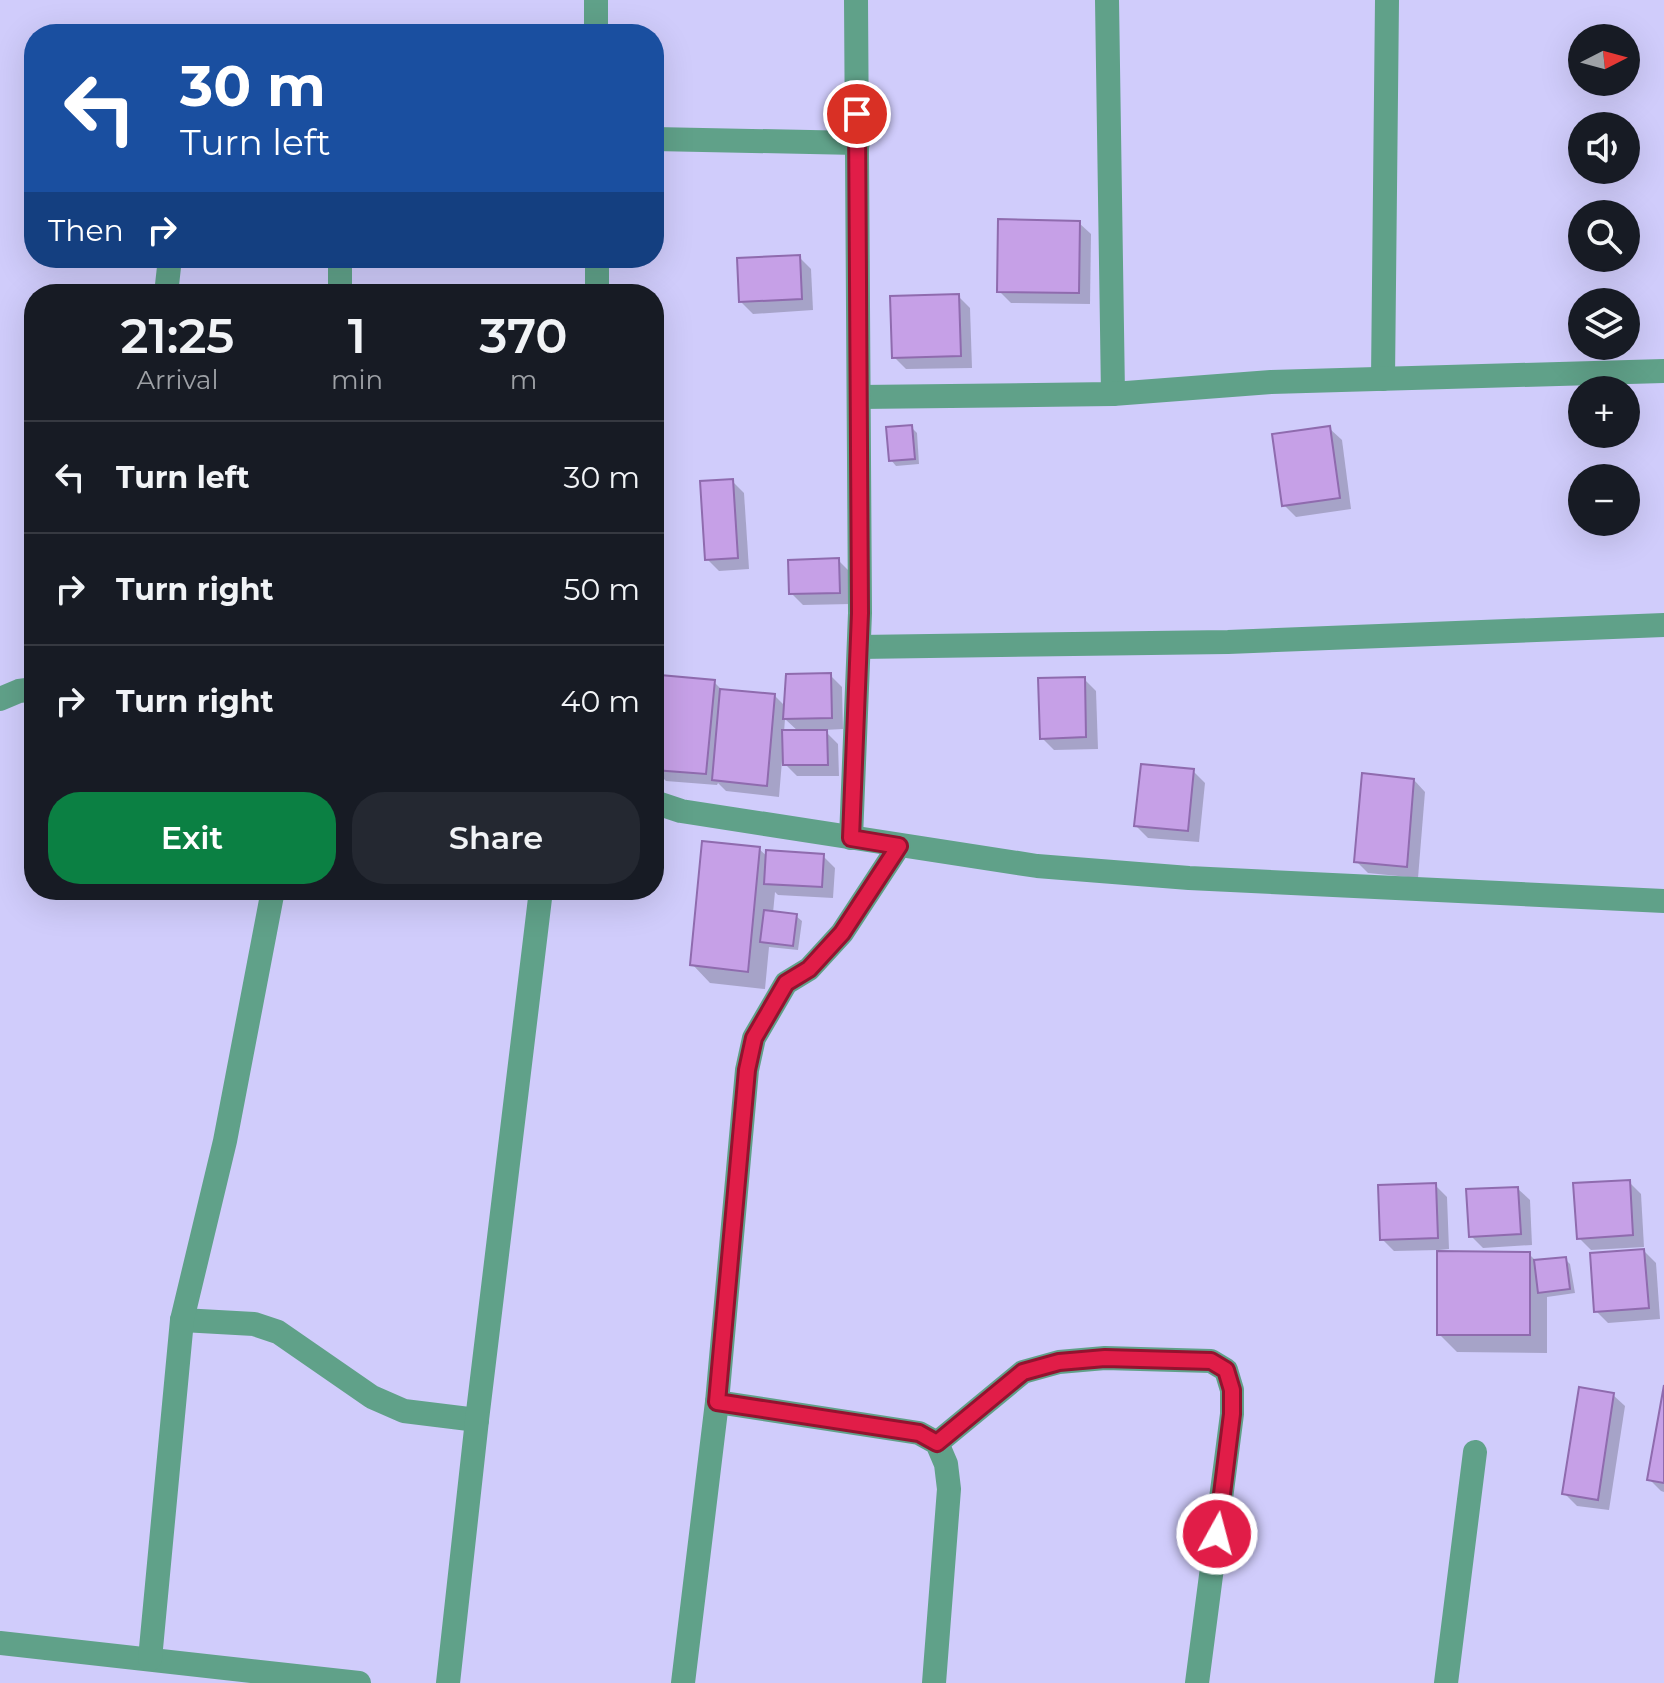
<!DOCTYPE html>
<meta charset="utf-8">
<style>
:root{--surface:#171b24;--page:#242831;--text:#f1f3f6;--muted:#9ea1a6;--line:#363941;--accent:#0b8043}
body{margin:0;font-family:Montserrat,sans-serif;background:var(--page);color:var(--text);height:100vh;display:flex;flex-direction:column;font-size:30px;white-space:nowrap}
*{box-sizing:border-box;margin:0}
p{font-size:26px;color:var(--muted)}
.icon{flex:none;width:44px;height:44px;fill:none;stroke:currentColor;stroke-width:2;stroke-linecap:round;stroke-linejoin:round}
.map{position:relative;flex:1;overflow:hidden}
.sheet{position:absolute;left:24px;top:284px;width:640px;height:616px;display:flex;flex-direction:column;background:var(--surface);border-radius:32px;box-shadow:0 8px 32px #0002}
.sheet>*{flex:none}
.top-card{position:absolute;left:24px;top:24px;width:640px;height:244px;border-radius:32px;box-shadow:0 8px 32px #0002;background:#1a4fa0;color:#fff;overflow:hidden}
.needle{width:52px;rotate:84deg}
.tools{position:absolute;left:1568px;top:24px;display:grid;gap:16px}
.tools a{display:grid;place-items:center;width:72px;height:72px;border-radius:50%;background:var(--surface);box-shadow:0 8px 32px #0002;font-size:40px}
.pin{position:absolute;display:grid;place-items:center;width:68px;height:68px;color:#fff;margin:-34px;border:4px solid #fff;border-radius:50%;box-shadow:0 2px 8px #0007}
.me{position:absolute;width:88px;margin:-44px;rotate:7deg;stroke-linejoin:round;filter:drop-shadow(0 0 6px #0008)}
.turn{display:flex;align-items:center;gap:28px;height:168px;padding:0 24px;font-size:36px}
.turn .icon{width:104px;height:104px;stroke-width:2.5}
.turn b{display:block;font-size:56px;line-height:68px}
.then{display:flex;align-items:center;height:76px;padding:0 24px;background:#0003;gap:16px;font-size:30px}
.eta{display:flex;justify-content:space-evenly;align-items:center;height:136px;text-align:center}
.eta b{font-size:48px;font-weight:600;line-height:56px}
.cta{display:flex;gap:16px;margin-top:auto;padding:16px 24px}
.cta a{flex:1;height:92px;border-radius:32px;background:var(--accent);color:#fff;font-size:32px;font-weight:600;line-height:92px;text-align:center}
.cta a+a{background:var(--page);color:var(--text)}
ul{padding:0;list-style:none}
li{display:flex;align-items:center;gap:24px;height:112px;padding:0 24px;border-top:2px solid var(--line)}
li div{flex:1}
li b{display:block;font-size:30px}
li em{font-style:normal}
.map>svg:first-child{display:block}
.shadow{fill:#0003;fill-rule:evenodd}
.building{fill:#c6a0e7;stroke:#8f6bae;stroke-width:2}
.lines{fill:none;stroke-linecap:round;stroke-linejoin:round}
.street{stroke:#60a189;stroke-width:24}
.route-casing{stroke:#92132f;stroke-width:20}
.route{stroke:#e11d48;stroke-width:14}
</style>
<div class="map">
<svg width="1664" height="1683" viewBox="0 0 1664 1683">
<rect width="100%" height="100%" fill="#d0ccfb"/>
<!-- shadow -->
<g class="shadow">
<path d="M1079,223L1091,234L1090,304L1011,303L999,291Z"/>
<path d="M799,257L811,269L813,310L753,314L741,302Z"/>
<path d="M958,296L970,308L972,368L906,369L894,357Z"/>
<path d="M912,428L917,433L919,464L896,466L891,460Z"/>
<path d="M1330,429L1342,440L1351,509L1296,517L1284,505Z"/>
<path d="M732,481L744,493L749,569L719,571L707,559Z"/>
<path d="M838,560L850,572L851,604L803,605L791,593Z"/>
<path d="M830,675L842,687L843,729L824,730L838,744L839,776H797L782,761L779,797L726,791L718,783L717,785L666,781L654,769L714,682L723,691L775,696L786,707ZM785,719L799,732H784Z"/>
<path d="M1084,679L1096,691L1098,749L1054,750L1042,738Z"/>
<path d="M1193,771L1205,783L1199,842L1148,838L1136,826Z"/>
<path d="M1414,780L1425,792L1418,878L1368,873L1356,861Z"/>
<path d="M759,849L768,857L823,856L835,868L833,898L778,895L775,892L773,913L796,916L802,921L798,950L769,947L765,989L710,983L692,964Z"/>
<path d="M1629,1182L1641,1194L1644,1247L1591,1250L1579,1238Z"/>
<path d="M1435,1185L1447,1197L1449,1249L1439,1250L1440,1253L1529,1254L1537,1262L1565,1259L1570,1264L1575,1293L1547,1297V1353L1457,1352L1439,1334V1250L1394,1251L1382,1239Z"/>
<path d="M1518,1189L1530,1200L1532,1245L1483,1248L1471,1236Z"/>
<path d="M1644,1251L1656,1263L1660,1319L1608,1323L1596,1311Z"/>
<path d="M1613,1395L1625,1406L1609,1510L1577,1506L1565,1494Z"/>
<path d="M1664,1396V1492L1661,1491L1649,1479Z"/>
</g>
<!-- building -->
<g class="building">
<path d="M998,219L1080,221L1079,293L997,292Z"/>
<path d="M800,255L802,299L739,302L737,258Z"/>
<path d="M959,294L961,356L892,358L890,296Z"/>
<path d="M912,425L915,459L889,461L886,427Z"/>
<path d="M1330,426L1340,498L1282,506L1272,434Z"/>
<path d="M733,479L738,558L705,560L700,481Z"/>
<path d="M839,558L840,593L789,594L788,560Z"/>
<path d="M831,673L832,718L783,719L786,674Z"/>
<path d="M660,675L715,680L706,774L654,770V745Z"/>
<path d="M1085,677L1086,737L1040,739L1038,678Z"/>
<path d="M720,689L775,694L767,786L712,780Z"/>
<path d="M782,730H827L828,765H783Z"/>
<path d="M1141,764L1194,769L1188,831L1134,826Z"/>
<path d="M1362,773L1414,779L1407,867L1354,862Z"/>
<path d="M702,841L760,847L748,972L690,965Z"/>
<path d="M766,850L824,854L822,887L764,884Z"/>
<path d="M764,910L797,914L793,946L760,942Z"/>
<path d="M1630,1180L1633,1235L1577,1239L1573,1183Z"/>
<path d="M1436,1183L1438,1238L1380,1240L1378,1185Z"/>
<path d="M1518,1187L1521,1234L1469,1237L1466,1189Z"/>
<path d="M1644,1249L1649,1308L1594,1312L1590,1253Z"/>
<path d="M1437,1251L1530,1252V1335H1437Z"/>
<path d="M1566,1257L1570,1289L1538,1293L1534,1260Z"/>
<path d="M1664,1385V1483L1647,1480Z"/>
<path d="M1579,1387L1614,1393L1598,1500L1562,1494Z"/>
</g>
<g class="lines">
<!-- street -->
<g class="street">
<path d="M596,0V34"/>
<path d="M1107,0L1113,394"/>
<path d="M654,139L858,143"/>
<path d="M597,258V294"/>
<path d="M166,294L170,258"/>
<path d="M340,294V258"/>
<path d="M1383,379L1387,0"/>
<path d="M860,397L1113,394L1271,382L1664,371"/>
<path d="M859,647L1228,642L1664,625"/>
<path d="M0,699L19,691L34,689"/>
<path d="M654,802L681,811L1037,866L1189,878L1664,901"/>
<path d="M851,838L860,613L856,0"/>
<path d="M182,1320L254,1324L278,1332L372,1397L404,1411L477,1420"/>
<path d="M717,1402L919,1433L937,1443L946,1464L949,1489L934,1683"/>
<path d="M937,1443L1023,1372L1059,1362L1105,1358L1211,1361L1226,1370L1232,1390V1414L1197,1683"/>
<path d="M0,1643L359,1683"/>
<path d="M150,1659L182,1320L225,1141L273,890"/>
<path d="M448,1683L477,1420L541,890"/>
<path d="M683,1683L717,1402L747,1070L754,1038L786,983L809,969L842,933L899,846"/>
<path d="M1446,1683L1475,1452"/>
</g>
</g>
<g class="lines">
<defs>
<path id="route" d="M857,114L860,613L851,838L899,846L842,933L809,969L786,983L754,1038L747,1070L717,1402L919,1433L937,1443L1023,1372L1059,1362L1105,1358L1211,1361L1226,1370L1232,1390V1414L1217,1534"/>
</defs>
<!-- route casing -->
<use href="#route" class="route-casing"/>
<!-- route -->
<use href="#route" class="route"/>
</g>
</svg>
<div class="tools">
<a><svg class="needle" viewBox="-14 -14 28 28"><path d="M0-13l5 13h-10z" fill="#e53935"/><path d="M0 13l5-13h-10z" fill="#9ea1a6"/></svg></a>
<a><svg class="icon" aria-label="sound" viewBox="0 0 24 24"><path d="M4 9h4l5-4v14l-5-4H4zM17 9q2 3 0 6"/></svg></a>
<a><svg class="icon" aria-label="search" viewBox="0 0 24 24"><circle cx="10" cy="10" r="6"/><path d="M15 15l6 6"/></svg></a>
<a><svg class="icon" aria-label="layers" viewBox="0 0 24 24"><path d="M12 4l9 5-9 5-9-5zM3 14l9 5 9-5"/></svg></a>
<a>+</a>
<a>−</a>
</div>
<div class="pin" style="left:857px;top:114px;background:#d93025"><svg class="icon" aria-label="arrive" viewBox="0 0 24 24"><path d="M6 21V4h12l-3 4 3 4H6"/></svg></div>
<svg class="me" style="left:1217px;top:1534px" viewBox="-20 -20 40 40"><circle r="17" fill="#e11d48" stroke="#fff" stroke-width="3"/><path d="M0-11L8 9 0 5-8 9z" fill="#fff"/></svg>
<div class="top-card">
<div class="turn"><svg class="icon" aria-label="left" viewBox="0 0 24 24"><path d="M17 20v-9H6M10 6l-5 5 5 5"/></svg><div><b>30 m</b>Turn left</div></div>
<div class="then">Then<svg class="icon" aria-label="right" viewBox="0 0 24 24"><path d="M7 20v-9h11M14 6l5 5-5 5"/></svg></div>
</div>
<section class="sheet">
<div class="eta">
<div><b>21:25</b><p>Arrival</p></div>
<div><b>1</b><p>min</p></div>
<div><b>370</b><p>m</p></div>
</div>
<ul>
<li><svg class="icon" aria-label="left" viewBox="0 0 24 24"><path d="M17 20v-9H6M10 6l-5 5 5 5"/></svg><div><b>Turn left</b></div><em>30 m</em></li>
<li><svg class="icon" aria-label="right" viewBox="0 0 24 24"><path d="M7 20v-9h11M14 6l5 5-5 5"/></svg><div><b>Turn right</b></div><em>50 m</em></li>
<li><svg class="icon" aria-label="right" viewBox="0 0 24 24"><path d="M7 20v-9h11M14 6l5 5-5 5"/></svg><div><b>Turn right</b></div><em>40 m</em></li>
</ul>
<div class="cta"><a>Exit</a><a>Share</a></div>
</section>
</div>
